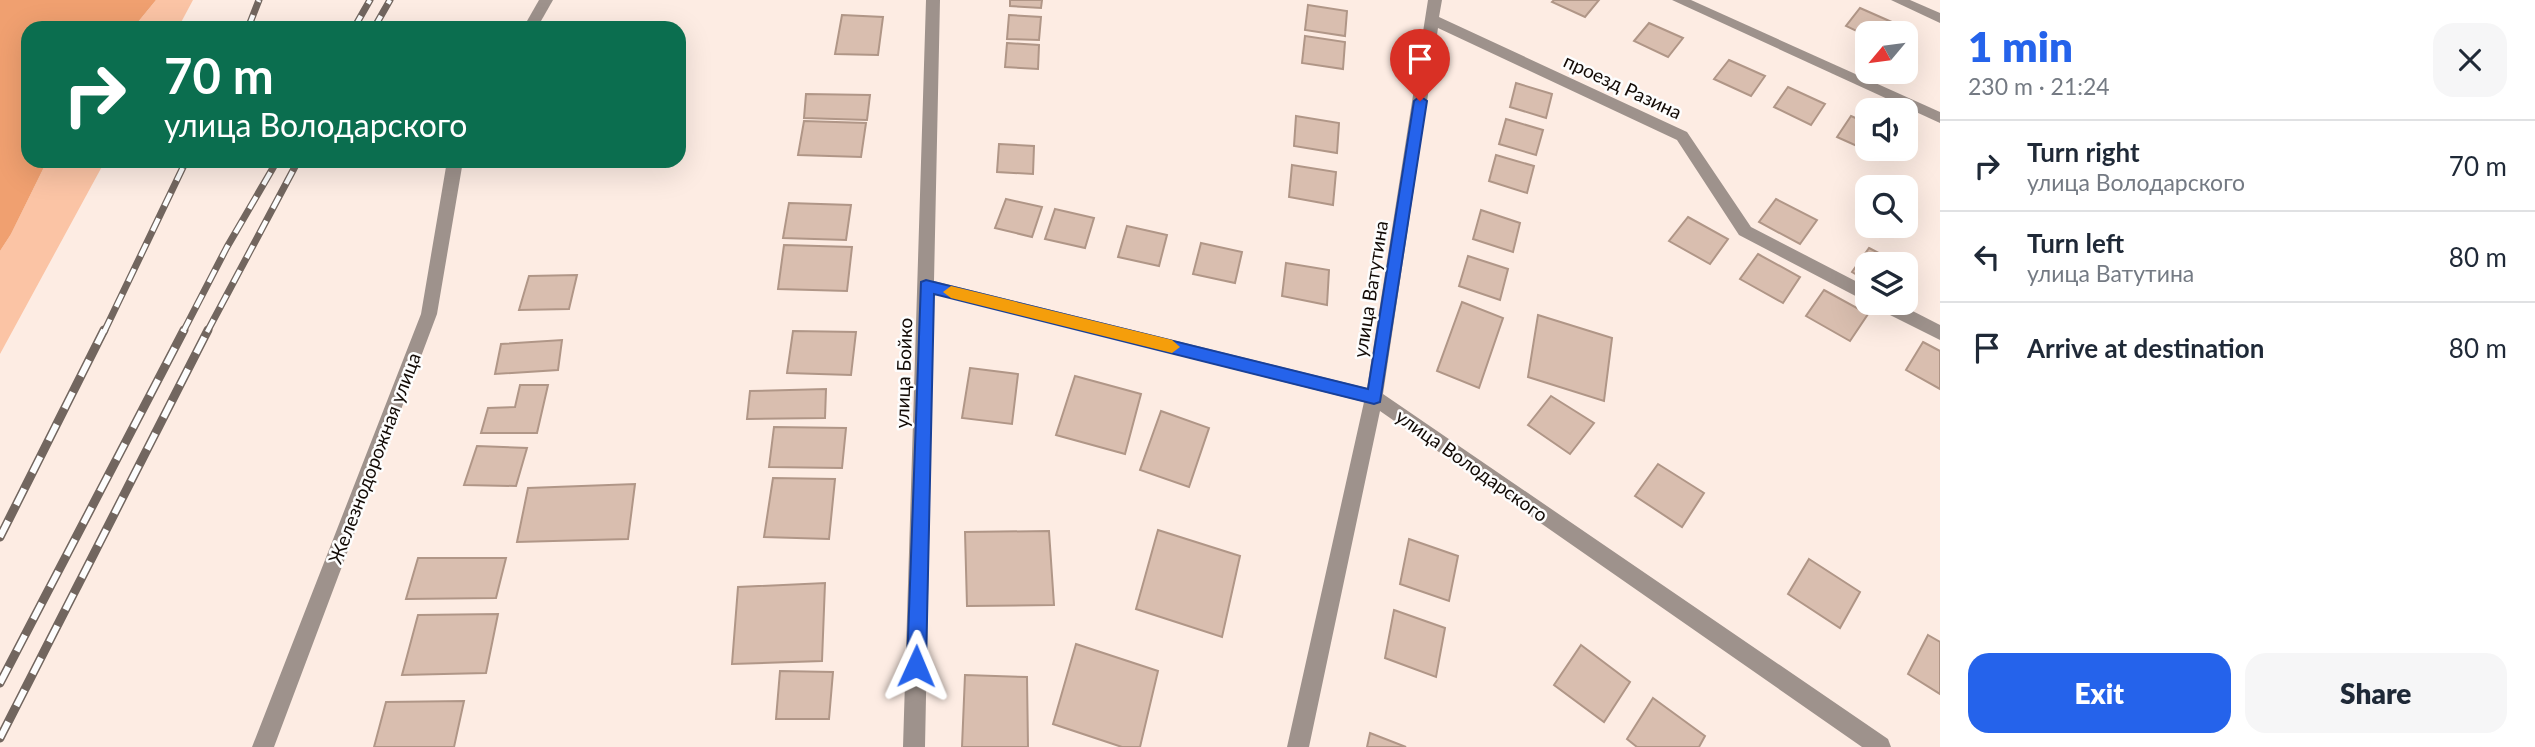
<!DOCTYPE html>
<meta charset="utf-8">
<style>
:root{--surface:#fff;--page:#f6f6f7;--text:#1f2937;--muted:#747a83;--line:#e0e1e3;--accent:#2563eb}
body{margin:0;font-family:Lato,sans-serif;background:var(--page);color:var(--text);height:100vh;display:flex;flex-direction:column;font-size:26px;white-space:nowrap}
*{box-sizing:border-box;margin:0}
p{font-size:23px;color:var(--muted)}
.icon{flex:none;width:38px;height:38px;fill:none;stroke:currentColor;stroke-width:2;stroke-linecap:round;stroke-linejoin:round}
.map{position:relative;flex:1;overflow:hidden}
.panel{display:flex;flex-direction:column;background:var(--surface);width:595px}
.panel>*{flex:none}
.hud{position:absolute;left:21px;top:21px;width:665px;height:147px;border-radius:21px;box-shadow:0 7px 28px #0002;background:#0b6e4f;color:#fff;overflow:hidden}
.needle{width:46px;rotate:241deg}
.fabs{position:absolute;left:1855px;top:21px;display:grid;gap:14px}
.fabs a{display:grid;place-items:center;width:63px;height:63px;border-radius:14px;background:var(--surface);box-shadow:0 7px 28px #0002;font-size:35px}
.pin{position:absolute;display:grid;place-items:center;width:60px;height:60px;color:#fff;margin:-72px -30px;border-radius:50% 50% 50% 0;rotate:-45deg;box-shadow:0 0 7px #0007}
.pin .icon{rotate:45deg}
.me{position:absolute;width:77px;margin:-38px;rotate:1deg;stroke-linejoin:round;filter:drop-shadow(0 0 5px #0008)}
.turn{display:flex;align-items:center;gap:24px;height:147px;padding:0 28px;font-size:32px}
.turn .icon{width:91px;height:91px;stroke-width:2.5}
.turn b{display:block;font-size:49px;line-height:60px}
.round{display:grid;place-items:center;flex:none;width:74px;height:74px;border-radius:21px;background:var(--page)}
.head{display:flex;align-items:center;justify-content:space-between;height:119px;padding:0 28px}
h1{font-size:42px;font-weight:800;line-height:52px;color:var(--accent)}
.action{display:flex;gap:14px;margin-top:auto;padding:14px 28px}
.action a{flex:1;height:80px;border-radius:21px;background:var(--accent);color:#fff;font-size:28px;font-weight:800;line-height:80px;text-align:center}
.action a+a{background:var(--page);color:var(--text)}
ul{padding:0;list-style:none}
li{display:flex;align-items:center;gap:21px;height:91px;padding:0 28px;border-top:2px solid var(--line)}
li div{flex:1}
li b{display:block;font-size:26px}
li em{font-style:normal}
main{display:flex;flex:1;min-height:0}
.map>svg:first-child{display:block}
.green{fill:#fbc4a5}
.forest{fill:#f0a070}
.building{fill:#d9beaf;stroke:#b09687;stroke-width:2}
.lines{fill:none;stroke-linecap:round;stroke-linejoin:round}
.minor{fill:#9e928c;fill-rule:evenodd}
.rail-far1-casing{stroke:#72665f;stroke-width:7}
.rail-casing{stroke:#72665f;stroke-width:9}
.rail-far1{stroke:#fdfdfd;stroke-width:4.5;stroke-dasharray:14;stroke-linecap:butt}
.rail{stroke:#fdfdfd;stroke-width:6;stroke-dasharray:18;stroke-linecap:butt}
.route{fill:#2563eb;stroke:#184099;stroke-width:2}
.slow{fill:#f59e0b}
.labels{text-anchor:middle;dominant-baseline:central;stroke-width:5;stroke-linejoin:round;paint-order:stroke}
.street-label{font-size:19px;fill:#120a05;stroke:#fdfdfd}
</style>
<main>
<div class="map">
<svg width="1940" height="747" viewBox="0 0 1940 747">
<rect width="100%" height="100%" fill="#fdece3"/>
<!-- green -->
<g class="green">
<path d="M156,0H193L178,28H133Z"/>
<path d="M47,161H105L0,354V251L11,234Z"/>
</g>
<!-- forest -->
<path class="forest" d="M0,0H156L133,28H28V161H47L11,234L0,251Z"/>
<!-- building -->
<g class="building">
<path d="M1010,0H1042L1041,8L1010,6Z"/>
<path d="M1554,0H1599L1585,17L1552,2Z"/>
<path d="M1308,5L1347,11L1345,36L1305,30Z"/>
<path d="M1860,8L1894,23L1886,33H1867V36L1846,26Z"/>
<path d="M842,15L883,17L878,55L835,54Z"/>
<path d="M1009,15L1041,17L1039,40L1007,39Z"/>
<path d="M1649,23L1683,38L1668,57L1634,41Z"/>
<path d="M1305,36L1345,42L1343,69L1302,63Z"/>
<path d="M1007,43L1039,45L1038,69L1005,67Z"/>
<path d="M1729,60L1765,76L1751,96L1714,79Z"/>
<path d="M1516,83L1552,94L1546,118L1510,107Z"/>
<path d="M1788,87L1825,104L1811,125L1774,107Z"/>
<path d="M806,94L870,95L867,120L804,118Z"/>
<path d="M1296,116L1339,123L1337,153L1294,146Z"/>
<path d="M1851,116L1867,123V149H1881L1877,155L1837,137Z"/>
<path d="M1506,119L1543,130L1536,155L1499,144Z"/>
<path d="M804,121L866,123L861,157L798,155Z"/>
<path d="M999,144L1034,146L1033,174L997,172Z"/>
<path d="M1496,155L1534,166L1527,193L1489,181Z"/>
<path d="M1292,165L1336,172L1333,205L1289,197Z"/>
<path d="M1006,199L1042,207L1032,237L995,228Z"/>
<path d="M1776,199L1817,220L1800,244L1759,222Z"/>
<path d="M789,203L851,205L846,240L783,238Z"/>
<path d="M1055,209L1094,218L1085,248L1045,239Z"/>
<path d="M1481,210L1520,223L1513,252L1473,239Z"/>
<path d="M1688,217L1728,239L1710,264L1669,241Z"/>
<path d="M1127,226L1167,235L1159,266L1118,257Z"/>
<path d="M1201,243L1242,252L1235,283L1193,274Z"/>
<path d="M784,245L852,247L847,291L778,289Z"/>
<path d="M1869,248L1900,264H1867V281L1852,272Z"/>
<path d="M1758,254L1800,277L1783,303L1740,279Z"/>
<path d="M1468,256L1508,269L1500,300L1459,286Z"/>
<path d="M1286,263L1329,270L1327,305L1282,296Z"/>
<path d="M577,275L569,309L519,310L529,276Z"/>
<path d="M1824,290L1868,314L1850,341L1806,316Z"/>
<path d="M1462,302L1503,318L1479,388L1437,371Z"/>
<path d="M1538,315L1612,338L1604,401L1528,377Z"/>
<path d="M793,331L856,332L851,375L787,373Z"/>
<path d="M562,340L558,370L495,374L501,344Z"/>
<path d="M1923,342L1940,351V389L1906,370Z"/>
<path d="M970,368L1018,374L1012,424L962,418Z"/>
<path d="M1075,376L1141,394L1125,454L1056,435Z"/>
<path d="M520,385H548L537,433H481L488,408L515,407Z"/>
<path d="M826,389L825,418L747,419L750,391Z"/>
<path d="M1551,396L1594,423L1570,454L1528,425Z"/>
<path d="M1161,411L1209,428L1189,487L1140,470Z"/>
<path d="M774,427L846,428L842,468L769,467Z"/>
<path d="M477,446L527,448L516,486L464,485Z"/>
<path d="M1658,464L1704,493L1682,527L1635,496Z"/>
<path d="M773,478L835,479L829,539L764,537Z"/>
<path d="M635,484L628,539L517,542L528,488Z"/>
<path d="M1158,530L1240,556L1222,637L1136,609Z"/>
<path d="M1049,531L1054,605L967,606L965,532Z"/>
<path d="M1409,539L1458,556L1449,601L1400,584Z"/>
<path d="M418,558H506L496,598L406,599Z"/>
<path d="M1809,559L1860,592L1840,628L1788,594Z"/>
<path d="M825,583L822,661L732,664L738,587Z"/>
<path d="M1394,610L1445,628L1436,677L1385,658Z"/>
<path d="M498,614L486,673L402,675L418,615Z"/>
<path d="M1928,635L1940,642V694L1908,674Z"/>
<path d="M1076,644L1158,671L1140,747H1122L1053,724Z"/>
<path d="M1581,645L1630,682L1604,722L1554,685Z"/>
<path d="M780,671L833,672L829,719H776Z"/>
<path d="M965,675L1027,677L1028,747H962Z"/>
<path d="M1653,698L1705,736L1699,747H1637L1627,739Z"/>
<path d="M464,701L454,747H374L386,702Z"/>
<path d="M1370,733L1406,747H1367Z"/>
</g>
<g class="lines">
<!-- minor -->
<g class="minor">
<path d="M539,0H553L537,28H523Z"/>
<path d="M926,0H940L934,281L1367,388L1428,0H1442L1439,17L1687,132L1751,227L1867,287V302L1739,235L1677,140L1438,28L1383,394L1888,739L1891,747H1862L1380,411L1309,747H1287L1364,402L934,294L925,747H903Z"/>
<path d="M1672,0H1691L1940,112V123Z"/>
<path d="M1891,0H1910L1940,13V23Z"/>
<path d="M447,161H463L437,314L274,747H252L421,314Z"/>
<path d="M1874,303H1897L1940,325V340L1876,308Z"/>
</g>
<defs>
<g id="rail-far1">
<path d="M248,28L259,0"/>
<path d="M354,28L370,0"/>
<path d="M374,28L390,0"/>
<path d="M104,332L186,161"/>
<path d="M183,332L227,247L277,161"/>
<path d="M207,332L298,161"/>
</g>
<g id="rail">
<path d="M0,537L104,330"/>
<path d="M0,683L184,330"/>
<path d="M0,738L208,330"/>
</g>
</defs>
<!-- rail-far1 casing -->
<use href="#rail-far1" class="rail-far1-casing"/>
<!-- rail casing -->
<use href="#rail" class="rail-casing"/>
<!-- rail-far1 -->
<use href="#rail-far1" class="rail-far1"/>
<!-- rail -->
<use href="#rail" class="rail"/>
</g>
<!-- route -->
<path class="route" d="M1420,96L1427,101L1380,402L1374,404L934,294L926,666L923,672L916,675L910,672L907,666L921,282L926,280L1368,389L1414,101Z"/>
<!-- slow -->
<path class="slow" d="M951,286L1172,340L1180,347L1172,353L951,298L943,292Z"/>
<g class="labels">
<!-- street labels -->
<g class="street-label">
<text transform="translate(1623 86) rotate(25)">проезд Разина</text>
<text transform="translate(1370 289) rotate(-81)">улица Ватутина</text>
<text transform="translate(903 373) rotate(-88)">улица Бойко</text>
<text transform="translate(374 458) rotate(-69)">Железнодорожная улица</text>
<text transform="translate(1472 465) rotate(35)">улица Володарского</text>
</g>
</g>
</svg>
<div class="fabs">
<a><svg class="needle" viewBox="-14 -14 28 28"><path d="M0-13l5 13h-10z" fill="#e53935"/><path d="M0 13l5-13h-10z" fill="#747a83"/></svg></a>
<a><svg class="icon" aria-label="sound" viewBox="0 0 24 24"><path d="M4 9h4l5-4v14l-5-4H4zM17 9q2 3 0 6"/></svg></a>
<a><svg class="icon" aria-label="search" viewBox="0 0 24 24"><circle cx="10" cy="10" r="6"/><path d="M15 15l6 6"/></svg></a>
<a><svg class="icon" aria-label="layers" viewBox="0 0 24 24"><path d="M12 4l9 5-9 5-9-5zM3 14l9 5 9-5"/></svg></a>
</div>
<div class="pin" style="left:1420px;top:101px;background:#d93025"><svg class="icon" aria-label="arrive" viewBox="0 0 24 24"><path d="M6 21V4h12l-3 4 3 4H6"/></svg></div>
<svg class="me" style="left:916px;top:666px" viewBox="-20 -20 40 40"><path d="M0-17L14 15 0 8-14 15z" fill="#2563eb" stroke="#fff" stroke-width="4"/></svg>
<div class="hud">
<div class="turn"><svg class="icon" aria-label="right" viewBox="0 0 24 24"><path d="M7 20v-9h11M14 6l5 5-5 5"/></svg><div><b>70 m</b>улица Володарского</div></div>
</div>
</div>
<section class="panel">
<div class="head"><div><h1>1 min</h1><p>230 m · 21:24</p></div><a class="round"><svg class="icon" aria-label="close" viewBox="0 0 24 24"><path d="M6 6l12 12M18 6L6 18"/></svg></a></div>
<ul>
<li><svg class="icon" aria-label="right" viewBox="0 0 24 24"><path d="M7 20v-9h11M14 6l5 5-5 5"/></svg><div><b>Turn right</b><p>улица Володарского</p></div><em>70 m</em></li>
<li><svg class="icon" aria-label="left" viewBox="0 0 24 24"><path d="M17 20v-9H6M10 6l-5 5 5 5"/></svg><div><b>Turn left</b><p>улица Ватутина</p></div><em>80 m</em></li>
<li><svg class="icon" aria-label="arrive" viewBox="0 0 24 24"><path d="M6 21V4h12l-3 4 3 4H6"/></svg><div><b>Arrive at destination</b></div><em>80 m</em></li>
</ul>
<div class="action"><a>Exit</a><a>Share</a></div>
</section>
</main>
